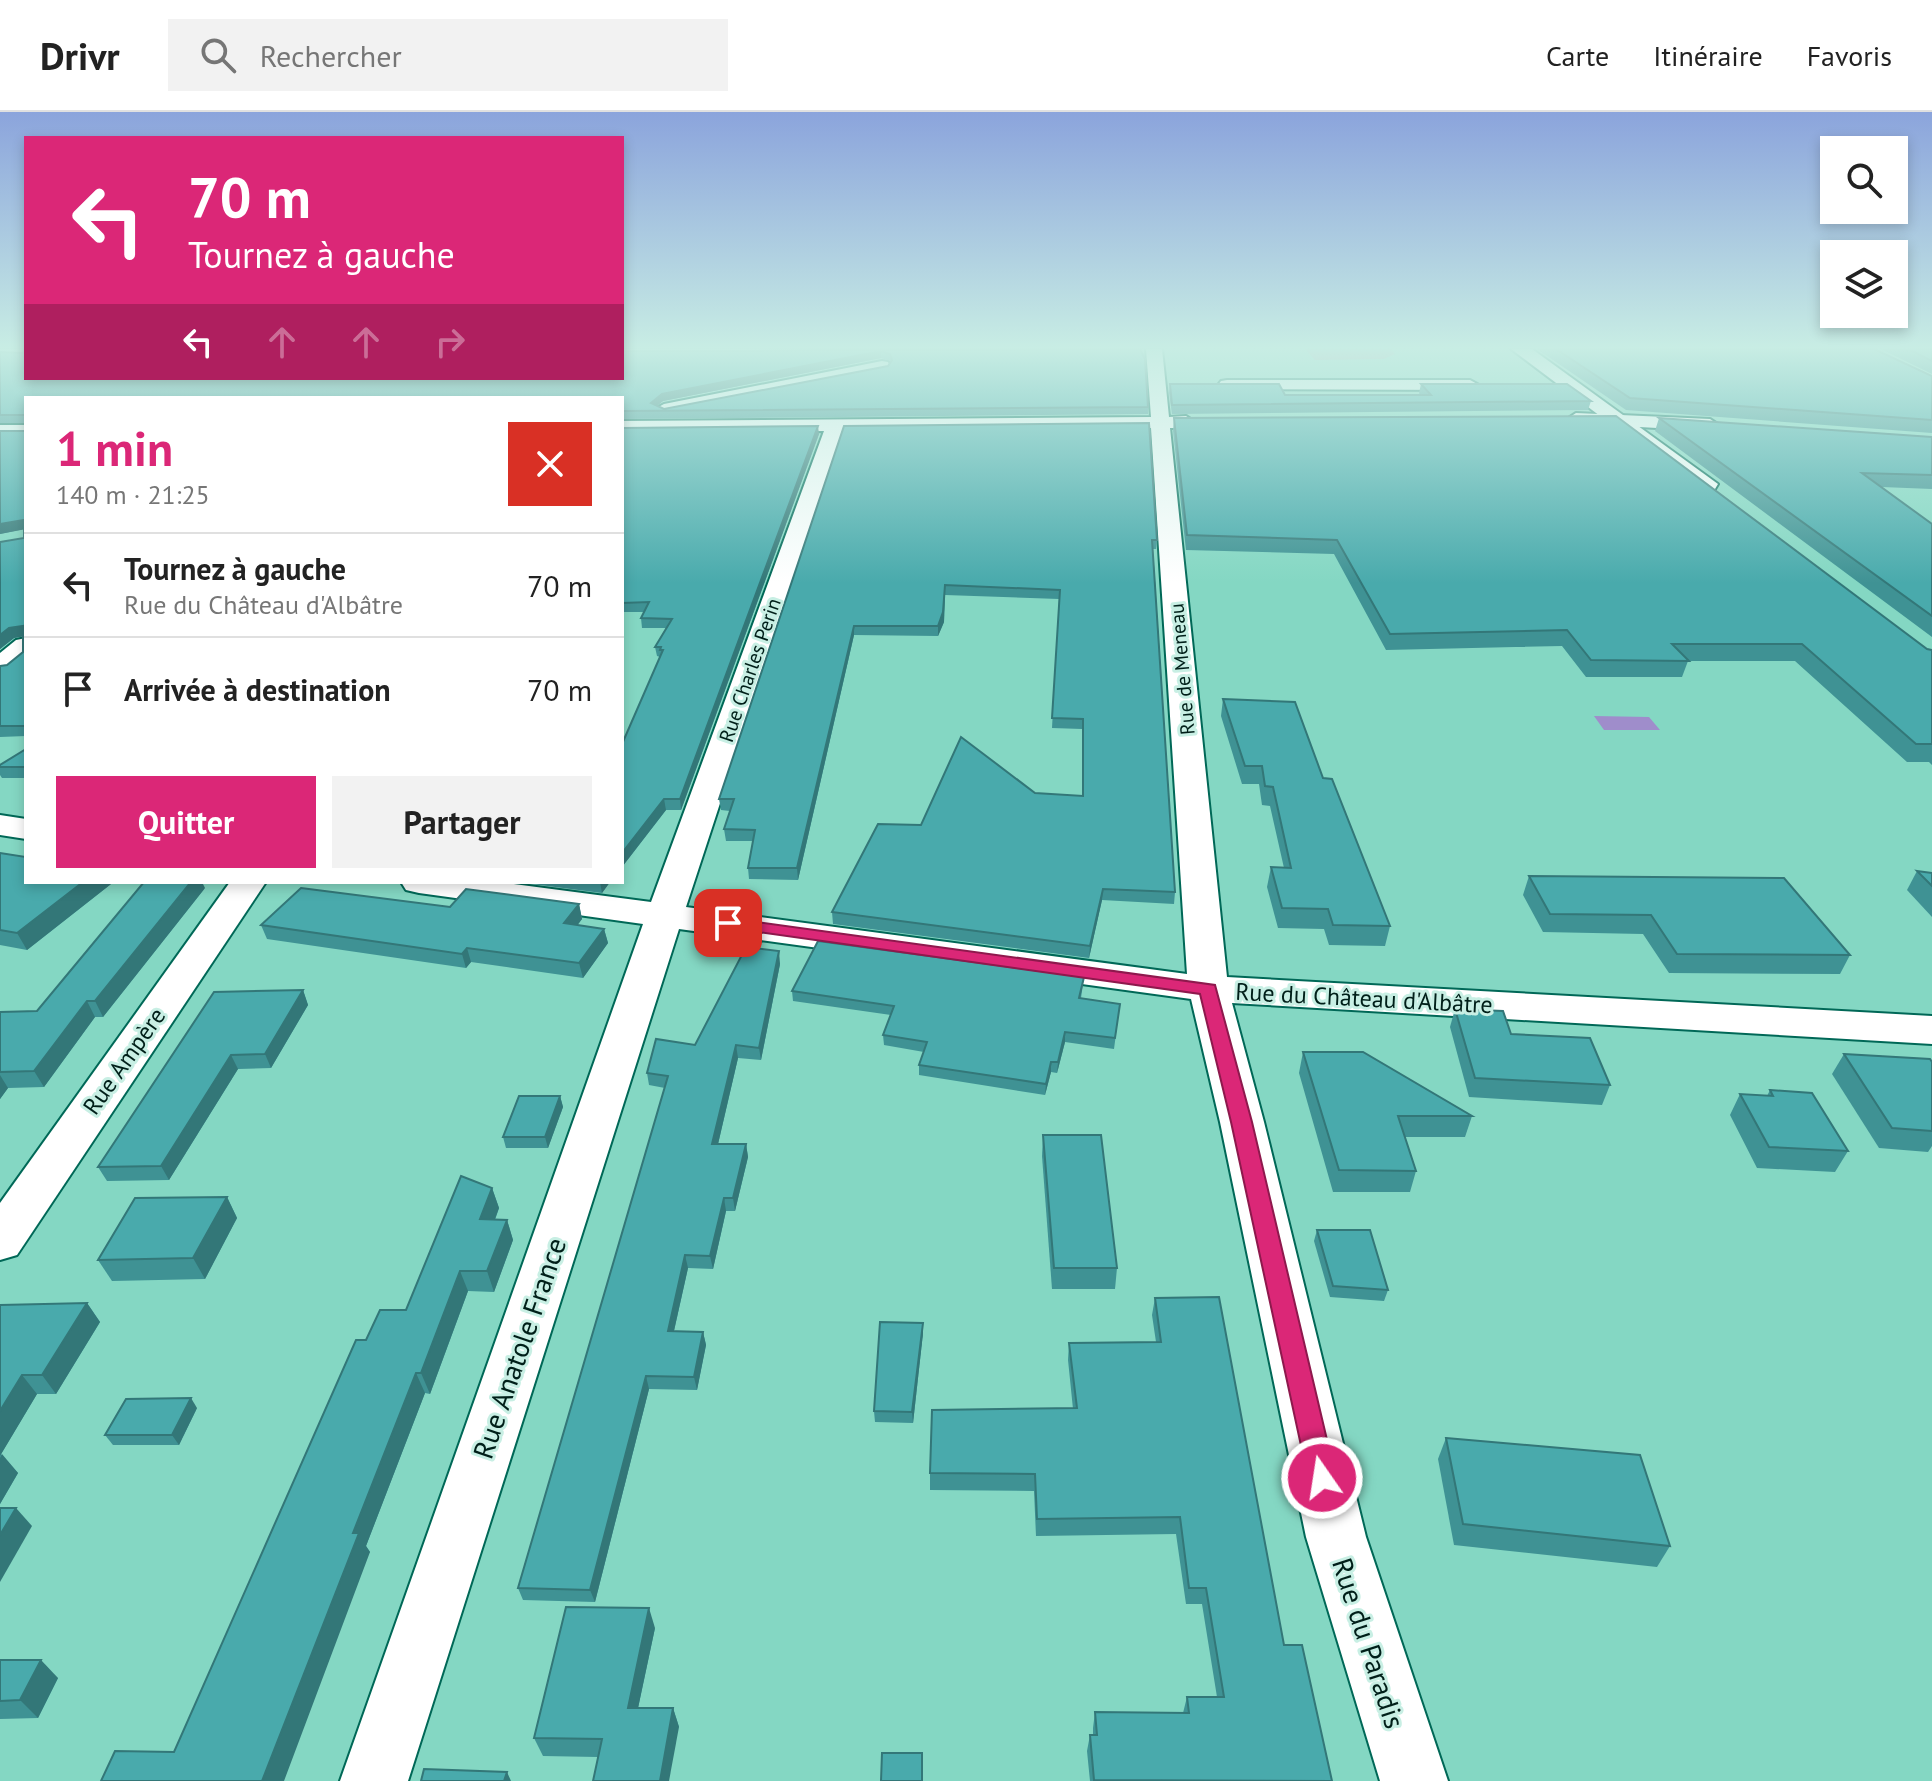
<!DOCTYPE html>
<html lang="fr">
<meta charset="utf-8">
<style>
:root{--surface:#fff;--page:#f2f2f2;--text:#222;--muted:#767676;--line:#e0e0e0;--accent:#db2777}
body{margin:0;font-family:"PT Sans",sans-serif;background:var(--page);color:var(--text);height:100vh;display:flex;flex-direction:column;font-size:30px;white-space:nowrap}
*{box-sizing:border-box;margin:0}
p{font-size:26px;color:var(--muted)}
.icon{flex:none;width:44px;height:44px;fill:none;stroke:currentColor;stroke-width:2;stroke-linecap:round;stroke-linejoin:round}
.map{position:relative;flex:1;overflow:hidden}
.panel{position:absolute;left:24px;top:284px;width:600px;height:488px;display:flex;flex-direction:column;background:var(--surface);border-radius:0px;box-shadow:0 4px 12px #0003}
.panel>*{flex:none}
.banner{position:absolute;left:24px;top:24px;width:600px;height:244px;border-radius:0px;box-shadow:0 4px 12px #0003;background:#db2777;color:#fff;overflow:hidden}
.buttons{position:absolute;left:1820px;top:24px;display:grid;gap:16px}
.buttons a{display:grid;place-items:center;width:88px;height:88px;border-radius:0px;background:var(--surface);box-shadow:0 4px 12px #0003;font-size:40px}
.pin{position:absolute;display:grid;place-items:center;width:68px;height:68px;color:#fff;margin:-34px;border-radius:16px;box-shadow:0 4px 12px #0006}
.me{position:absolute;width:88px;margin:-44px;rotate:347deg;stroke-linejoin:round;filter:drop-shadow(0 0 6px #0008)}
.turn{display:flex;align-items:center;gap:28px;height:168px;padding:0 32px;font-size:36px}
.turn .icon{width:104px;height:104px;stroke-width:2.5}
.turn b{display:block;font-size:56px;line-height:68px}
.lanes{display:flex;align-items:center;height:76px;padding:0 32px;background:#0003;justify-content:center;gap:40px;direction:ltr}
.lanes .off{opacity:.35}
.round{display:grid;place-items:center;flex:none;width:84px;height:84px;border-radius:0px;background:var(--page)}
.head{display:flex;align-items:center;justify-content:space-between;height:136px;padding:0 32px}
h1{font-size:48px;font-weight:700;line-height:60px;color:var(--accent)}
.button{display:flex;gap:16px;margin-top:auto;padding:16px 32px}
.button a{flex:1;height:92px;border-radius:0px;background:var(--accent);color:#fff;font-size:32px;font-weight:700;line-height:92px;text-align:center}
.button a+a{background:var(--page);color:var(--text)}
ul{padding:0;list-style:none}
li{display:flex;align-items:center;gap:24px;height:104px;padding:0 32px;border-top:2px solid var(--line)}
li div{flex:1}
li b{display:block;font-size:30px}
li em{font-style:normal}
header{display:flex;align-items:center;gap:48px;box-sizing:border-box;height:112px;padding:0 40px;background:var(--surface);border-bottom:2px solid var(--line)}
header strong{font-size:38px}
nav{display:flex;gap:44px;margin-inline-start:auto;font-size:28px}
.search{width:560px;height:72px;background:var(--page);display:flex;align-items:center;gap:20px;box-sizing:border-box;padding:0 28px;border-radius:0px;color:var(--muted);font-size:30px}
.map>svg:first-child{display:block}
.green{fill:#c6859c}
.water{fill:#9f8dcb}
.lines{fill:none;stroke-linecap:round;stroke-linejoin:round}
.street-casing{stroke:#006857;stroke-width:4}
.secondary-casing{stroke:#006857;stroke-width:4}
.street{fill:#fff;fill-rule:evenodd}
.secondary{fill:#fff;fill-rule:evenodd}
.wall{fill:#3f9294;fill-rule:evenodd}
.shaded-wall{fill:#337778}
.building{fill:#49aaac;stroke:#337778;stroke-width:2;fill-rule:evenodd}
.route{fill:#db2777;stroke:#8e194d;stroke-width:2}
.labels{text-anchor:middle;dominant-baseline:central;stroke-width:6;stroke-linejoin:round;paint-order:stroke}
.far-street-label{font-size:20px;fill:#001f19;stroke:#c8efe4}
.street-label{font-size:24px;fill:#001f19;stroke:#c8efe4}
.near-street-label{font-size:28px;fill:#001f19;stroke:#c8efe4}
</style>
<header>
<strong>Drivr</strong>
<div class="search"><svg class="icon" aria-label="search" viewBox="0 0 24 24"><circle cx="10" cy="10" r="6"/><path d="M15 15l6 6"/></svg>Rechercher</div>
<nav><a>Carte</a><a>Itinéraire</a><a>Favoris</a></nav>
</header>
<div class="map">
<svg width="1932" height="1669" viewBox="0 0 1932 1669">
<rect width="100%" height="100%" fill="#84d7c3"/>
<!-- green -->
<path class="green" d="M1305,237H1391L1395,242L1384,247L1315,248Z"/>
<!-- water -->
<path class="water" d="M1594,604L1649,605L1660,618H1604Z"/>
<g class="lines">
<defs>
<g id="street">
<rect x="0" y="237" width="26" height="8"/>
<path d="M622,237H998L990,242L622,243Z"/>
<path d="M1146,237H1162L1169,305L1186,304L1195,310L1186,316H1170L1227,865L1932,904V932L1232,891L1264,1010L1366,1425L1448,1669H1380L1306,1425L1220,1010L1191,887L679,817L408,1669H340L643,812L419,781L406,778L401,770H499L651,790L824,319L622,321V309L1151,305ZM1151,316L1187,862L686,795L842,319Z"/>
<path d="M882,249L888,250L890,254L888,258L664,302L655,297L664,292Z"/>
<path d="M1227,268H1470L1479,273L1470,278L1221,277L1218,273L1221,269Z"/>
<path d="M1576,301L1710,307L1719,313L1710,319L1569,311L1567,307Z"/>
<rect x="0" y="313" width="26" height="12"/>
<path d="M26,526V548L10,561L0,563V541L16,528Z"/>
<path d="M0,703L26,707V727L0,723Z"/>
<path d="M230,770H266L17,1143L0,1148V1091Z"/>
</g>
<path id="secondary" d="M1511,237H1532L1718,372L1715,377H1697Z"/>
</defs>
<!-- street casing -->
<use href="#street" class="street-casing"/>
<!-- secondary casing -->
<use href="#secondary" class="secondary-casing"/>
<!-- street -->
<use href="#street" class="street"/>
<!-- secondary -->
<use href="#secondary" class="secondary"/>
</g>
<!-- wall -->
<g class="wall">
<path d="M1537,237H1874L1932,264V321L1626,298Z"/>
<path d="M1881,237H1932V262Z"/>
<path d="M990,238L1148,295V302L622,307V286H26V624L0,625V554L7,553L23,540V524L14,526L0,537V430L24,426V417L0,422L25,319V311H0V240ZM881,246L891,249V250L888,254L664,297L657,294L663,289Z"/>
<path d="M1170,272L1285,283H1420L1419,281L1421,272L1591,289L1588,298L1172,302L1169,281Z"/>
<path d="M1174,306L1932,538V653L1929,650H1907L1795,549H1688L1682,565H1586L1562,534L1386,538L1334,442L1186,438L1173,319Z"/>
<path d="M1659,306L1932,325V377L1882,375L1932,412V525L1655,319Z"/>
<path d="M844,314L1157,428L1156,437H1153L1175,780L1174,792L1102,788L1089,846L833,812L832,800L921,713L1035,681L1082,684V617L1052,616L1059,487L945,483L944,510L938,524L854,523L798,768L749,767L748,756L753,729H726L724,717L730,699L721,698L719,687Z"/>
<path d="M622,316L819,322L681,698H666L622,755L660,545L657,544L655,535L666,516H642L641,506L644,500H622Z"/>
<path d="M1223,587L1323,666L1390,814L1385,834L1329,833L1324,817L1278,816L1267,775L1271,755L1284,756L1270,694L1262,693L1259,672H1242L1221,604Z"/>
<path d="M26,637V666H2L0,663V653Z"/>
<path d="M0,741L26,770H110L111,772L27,838L0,833Z"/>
<path d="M1917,759L1932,761V805L1907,778Z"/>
<path d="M1529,764L1850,843L1840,862L1669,861L1643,822L1543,820L1523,783Z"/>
<path d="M517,770H610L602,781Z"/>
<path d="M205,776L103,905H95L44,975L8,976L0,987V900L37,899Z"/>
<path d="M579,792L582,807L577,813L604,817L608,831L583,866L471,850L466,856L267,827L261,813L450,795Z"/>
<path d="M780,852L761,948L738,946L718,1032H746L748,1045L735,1099H726L713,1157L688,1156L674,1219L703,1220L706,1233L697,1278L649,1277L595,1490L523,1488L518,1476L665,976L649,973L647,961L695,933Z"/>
<path d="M1084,865L1081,886L1120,892L1114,937L1065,930L1057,961L1051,960L1045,983L919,963V953L924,940L884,933L883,923L891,903L793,889L792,879Z"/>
<path d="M303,878L308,893L271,956L238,957L169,1068L107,1069L98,1055Z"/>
<path d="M1455,897L1511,922L1610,973L1602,993L1469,985L1450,915Z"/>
<path d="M1303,940L1472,1004L1465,1025H1405L1416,1059L1410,1080H1333L1299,961Z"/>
<path d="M1844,942L1932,950V1034L1928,1040L1879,1036L1832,962Z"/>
<path d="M1770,978L1848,1039L1835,1060L1757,1056L1730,1003L1740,982L1767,984Z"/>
<path d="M560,984L563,995L548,1036H506L503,1025Z"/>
<path d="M1043,1023L1117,1156L1115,1177H1052L1042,1044Z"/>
<path d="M492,1076L499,1096L495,1108H507L513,1128L494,1180L468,1179L430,1282L425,1281L366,1434L370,1440L174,1640L366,1228L406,1198Z"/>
<path d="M227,1085L237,1106L205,1167L112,1169L98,1148Z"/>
<path d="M1317,1118L1388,1178L1384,1189L1330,1185L1314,1129Z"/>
<path d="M1155,1186L1284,1533L1332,1669H1090L1087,1639L1090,1623H1093V1616L1095,1600L1183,1601L1187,1585H1217L1202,1492H1186L1176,1422L1036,1424L1034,1379L930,1378V1361L1073,1297L1068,1248L1069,1231L1156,1230L1152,1203Z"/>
<path d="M87,1191L100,1210L56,1282H37L1,1342L18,1361L0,1392V1193Z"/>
<path d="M923,1221L913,1311L875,1310L874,1299Z"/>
<path d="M197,1296L179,1333H113L105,1323Z"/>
<path d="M1446,1326L1670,1434L1657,1455L1454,1433L1438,1347Z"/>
<path d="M655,1516L638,1596H673L679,1615L598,1645L543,1644L534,1626Z"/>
<path d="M0,1548L58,1566L38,1606L0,1607Z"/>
</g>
<!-- shaded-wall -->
<g class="shaded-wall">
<path d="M881,239V246L663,289L652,298L651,291L662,282Z"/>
<path d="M818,314L819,322L681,698L680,687Z"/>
<path d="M24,408L26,417L0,422V412Z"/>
<path d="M945,473L944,510L938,524V514Z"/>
<path d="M23,514L26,524L14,526L0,537V523L9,516Z"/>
<path d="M854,514V523L798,768L797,756Z"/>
<path d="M664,687L666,698L622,755V741Z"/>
<path d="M83,770H110L111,772L27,838L17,821Z"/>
<path d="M191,770H202L205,776L103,905L95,889Z"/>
<path d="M600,770H610L602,781Z"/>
<path d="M1103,777L1102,788L1089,846L1090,834Z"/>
<path d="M579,792L582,807L568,826L564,811Z"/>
<path d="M604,817L608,831L583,866L579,851Z"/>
<path d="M467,836L471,850L466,856L462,842Z"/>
<path d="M779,839L780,852L761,948L759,936Z"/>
<path d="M303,878L308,893L271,956L265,942Z"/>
<path d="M87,889L95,905L44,975L34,959Z"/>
<path d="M1065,920V930L1057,961L1058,950Z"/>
<path d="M736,933L738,946L715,1045L712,1032Z"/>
<path d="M231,943L238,957L169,1068L161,1054Z"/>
<path d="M1051,950V960L1045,983L1046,972Z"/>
<path d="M0,963L8,976L0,987Z"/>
<path d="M560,984L563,995L548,1036L545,1025Z"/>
<path d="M746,1032L748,1045L735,1099L733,1086Z"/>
<path d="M492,1076L499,1096L487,1128L480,1107Z"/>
<path d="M227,1085L237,1106L205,1167L193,1146Z"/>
<path d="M724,1086L726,1099L713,1157L710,1144Z"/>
<path d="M507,1108L513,1128L494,1180L487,1159Z"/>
<path d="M685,1143L688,1156L671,1232L668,1219Z"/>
<path d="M460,1159L468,1179L430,1282L421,1261Z"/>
<path d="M87,1191L100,1210L56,1282L42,1263Z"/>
<path d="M923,1211V1221L913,1311L912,1300Z"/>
<path d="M703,1220L706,1233L697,1278L694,1265Z"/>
<path d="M416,1261L425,1281L366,1434L370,1440L284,1669H262L353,1421Z"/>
<path d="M22,1263L37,1282L0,1344V1299Z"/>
<path d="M646,1264L649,1277L595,1490L590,1478Z"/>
<path d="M191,1286L197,1296L179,1333L172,1323Z"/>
<path d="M2,1342L18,1361L0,1392V1346Z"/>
<path d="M16,1396L32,1414L0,1470V1423Z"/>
<path d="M649,1496L655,1516L634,1615L628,1596Z"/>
<path d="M41,1548L58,1566L38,1606L20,1588Z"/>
<path d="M673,1596L679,1615L669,1669H660Z"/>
<path d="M507,1660L511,1669H504Z"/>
</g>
<!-- building -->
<g class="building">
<path d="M24,237H26V266H622V239L1140,237L1145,247L1148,295L622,299V286H26V614H0V554L7,553L23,540V514L9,516L0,523V430L24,426V408L0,412V319H25V303H0V240L23,241ZM881,239L890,242L892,248L888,254L664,297L651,291L662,282Z"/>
<path d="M1556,237H1874L1932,264V308L1630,286Z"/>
<path d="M1908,237H1932V249Z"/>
<path d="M1170,272H1279L1285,283H1431L1421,272H1567L1591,289L1172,293Z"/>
<path d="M1616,304L1927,537L1932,538V632H1916L1802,532H1672L1689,549L1591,548L1567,518L1390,522L1337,428L1187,423L1174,306Z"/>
<path d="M1659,306L1932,325V363L1862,361L1932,412V504Z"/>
<path d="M1149,311L1157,428H1152L1175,780L1103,777L1090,834L832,800L878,712L921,713L961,625L1035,681L1083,684V607L1052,606L1060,478L945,473L943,500L938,514H854L797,756H748L755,718L724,717L734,687H719L844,314Z"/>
<path d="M818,314L680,687H664L622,741V632L663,538H660L661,535H655L672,507L641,506L649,490L622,491V316Z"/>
<path d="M1223,587L1295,590L1323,666L1332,667L1390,814L1333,813L1328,797L1282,796L1271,755L1291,756L1273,675L1265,674L1262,654H1245Z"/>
<path d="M26,637V655H0V653Z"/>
<path d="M0,741L26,745V770H83L17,821L0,818Z"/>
<path d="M1917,759L1932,761V774Z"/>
<path d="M1529,764L1784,766L1850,843L1677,842L1651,803L1550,802Z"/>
<path d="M144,770H191L95,889H87L34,959L0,960V900L37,899Z"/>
<path d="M301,776L450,795L466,777L579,792L564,811L604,817L579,851L467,836L462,842L261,813Z"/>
<path d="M818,829L1084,865L1079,886L1120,892L1115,926L1065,920L1058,950H1051L1046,972L919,953L927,930L883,923L894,894L792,879Z"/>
<path d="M746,835L779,839L759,936L736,933L712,1032H746L733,1086H724L710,1144L685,1143L668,1219L703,1220L694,1265L646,1264L590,1478L518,1476L668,964L647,961L656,927L695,933Z"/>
<path d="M303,878L265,942L231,943L161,1054L98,1055L214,880Z"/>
<path d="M1455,897L1503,899L1511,922L1590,926L1610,973L1475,966Z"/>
<path d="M1303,940H1363L1472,1004H1398L1416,1059L1339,1058Z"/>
<path d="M1844,942L1930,947L1932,950V1019L1892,1016Z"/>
<path d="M1770,978L1812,981L1848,1039L1769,1035L1740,982L1773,984Z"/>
<path d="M519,984H560L545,1025H503Z"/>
<path d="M1043,1023H1101L1117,1156H1054Z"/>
<path d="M461,1064L492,1076L480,1107L507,1108L487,1159H460L421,1261H416L353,1421H359L262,1669H101L115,1639L174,1640L356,1228H366L380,1198H406Z"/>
<path d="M227,1085L193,1146L98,1148L135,1086Z"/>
<path d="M1317,1118H1370L1388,1178L1333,1174Z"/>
<path d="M1219,1185L1284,1533H1302L1332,1669L1094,1668L1090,1623H1097L1095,1600L1189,1601L1187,1585H1224L1206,1476H1189L1180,1405L1037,1407L1035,1362L930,1361L932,1298L1077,1296L1069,1231L1161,1230L1155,1186Z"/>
<path d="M87,1191L42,1263H22L0,1299V1193Z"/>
<path d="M880,1210L923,1211L912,1300L874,1299Z"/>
<path d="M191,1286L172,1323H105L126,1287Z"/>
<path d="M1446,1326L1640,1343L1670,1434L1463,1412Z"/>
<path d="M0,1396H16L0,1423Z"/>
<path d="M566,1495L649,1496L628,1596H673L660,1669H593L602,1627L534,1626Z"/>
<path d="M0,1548H41L20,1588L0,1589Z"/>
<path d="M882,1641H922V1669H881Z"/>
<path d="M424,1657L507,1660L504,1669H421Z"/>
</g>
<!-- sky -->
<linearGradient id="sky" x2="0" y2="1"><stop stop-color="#8ba4dc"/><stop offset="0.5" stop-color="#c8ede4"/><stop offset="1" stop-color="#c8ede4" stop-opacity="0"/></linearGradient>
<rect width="1932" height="471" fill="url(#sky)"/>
<!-- route -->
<path class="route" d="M728,806L1215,873L1252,1010L1336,1366L1332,1375L1322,1379L1312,1375L1308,1366L1231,1010L1200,882L722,815L719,811L722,808Z"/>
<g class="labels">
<!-- far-street labels -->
<g class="far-street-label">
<text transform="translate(1182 557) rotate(-95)">Rue de Meneau</text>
<text transform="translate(750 558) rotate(-71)">Rue Charles Perin</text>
</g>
<!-- street labels -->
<g class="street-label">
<text transform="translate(1364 886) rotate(3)">Rue du Château d'Albâtre</text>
<text transform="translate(124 949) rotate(-55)">Rue Ampère</text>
</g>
<!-- near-street labels -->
<g class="near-street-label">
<text transform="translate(519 1236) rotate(-71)">Rue Anatole France</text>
<text transform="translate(1369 1531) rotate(72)">Rue du Paradis</text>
</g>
</g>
</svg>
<div class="buttons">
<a><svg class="icon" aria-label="search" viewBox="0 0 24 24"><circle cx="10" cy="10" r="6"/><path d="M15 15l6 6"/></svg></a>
<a><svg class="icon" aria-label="layers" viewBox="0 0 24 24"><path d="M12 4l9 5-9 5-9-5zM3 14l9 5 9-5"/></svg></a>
</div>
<div class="pin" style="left:728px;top:811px;background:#d93025"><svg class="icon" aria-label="arrive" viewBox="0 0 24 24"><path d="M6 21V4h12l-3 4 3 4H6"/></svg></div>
<svg class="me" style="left:1322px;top:1366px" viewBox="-20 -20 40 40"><circle r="17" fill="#db2777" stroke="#fff" stroke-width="3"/><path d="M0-11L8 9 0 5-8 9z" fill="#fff"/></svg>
<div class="banner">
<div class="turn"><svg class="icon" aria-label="left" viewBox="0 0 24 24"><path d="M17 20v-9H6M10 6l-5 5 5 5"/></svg><div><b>70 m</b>Tournez à gauche</div></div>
<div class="lanes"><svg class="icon" aria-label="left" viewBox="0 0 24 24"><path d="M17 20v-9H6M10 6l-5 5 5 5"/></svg><svg class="icon off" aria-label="ahead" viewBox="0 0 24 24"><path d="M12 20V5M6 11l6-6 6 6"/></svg><svg class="icon off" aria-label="ahead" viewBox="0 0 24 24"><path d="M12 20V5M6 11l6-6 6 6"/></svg><svg class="icon off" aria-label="right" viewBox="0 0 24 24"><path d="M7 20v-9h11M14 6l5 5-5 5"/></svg></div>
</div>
<section class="panel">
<div class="head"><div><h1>1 min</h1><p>140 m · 21:25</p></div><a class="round" style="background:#d93025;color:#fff"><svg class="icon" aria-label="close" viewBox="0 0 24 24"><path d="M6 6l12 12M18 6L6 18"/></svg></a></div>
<ul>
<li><svg class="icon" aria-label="left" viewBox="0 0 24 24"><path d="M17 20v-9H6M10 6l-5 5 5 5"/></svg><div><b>Tournez à gauche</b><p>Rue du Château d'Albâtre</p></div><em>70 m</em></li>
<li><svg class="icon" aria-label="arrive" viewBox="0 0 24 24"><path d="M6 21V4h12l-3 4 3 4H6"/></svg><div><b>Arrivée à destination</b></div><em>70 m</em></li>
</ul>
<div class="button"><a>Quitter</a><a>Partager</a></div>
</section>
</div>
